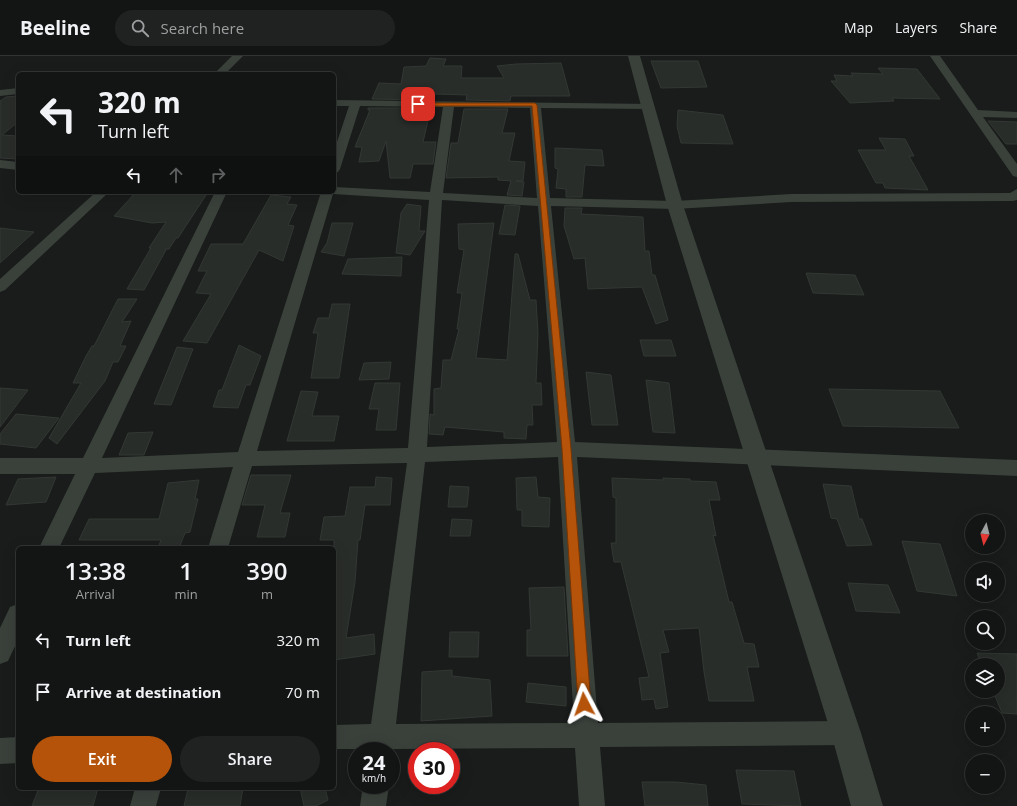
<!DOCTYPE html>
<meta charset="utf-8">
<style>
:root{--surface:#131514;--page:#202222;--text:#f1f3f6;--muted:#9d9fa0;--line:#323434;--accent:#b45309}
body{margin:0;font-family:"Open Sans",sans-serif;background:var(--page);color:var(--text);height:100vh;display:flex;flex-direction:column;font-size:15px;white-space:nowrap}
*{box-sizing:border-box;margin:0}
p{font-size:13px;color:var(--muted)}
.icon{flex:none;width:22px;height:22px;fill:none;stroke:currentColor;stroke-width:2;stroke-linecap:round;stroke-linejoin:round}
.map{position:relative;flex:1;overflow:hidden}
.sheet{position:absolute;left:16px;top:490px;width:320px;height:244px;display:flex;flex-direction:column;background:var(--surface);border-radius:6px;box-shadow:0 4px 16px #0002,0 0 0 1px var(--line)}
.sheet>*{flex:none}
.top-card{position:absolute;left:16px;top:16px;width:320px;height:122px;border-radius:6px;box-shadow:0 4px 16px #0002,0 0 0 1px var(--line);background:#131514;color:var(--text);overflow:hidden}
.needle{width:26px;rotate:187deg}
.tools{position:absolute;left:965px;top:458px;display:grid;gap:8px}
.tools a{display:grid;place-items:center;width:40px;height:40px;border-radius:50%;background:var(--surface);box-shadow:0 4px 16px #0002,0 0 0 1px var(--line);font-size:20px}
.speed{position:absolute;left:348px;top:686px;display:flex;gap:8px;font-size:20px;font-weight:700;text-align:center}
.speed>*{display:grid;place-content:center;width:52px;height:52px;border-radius:50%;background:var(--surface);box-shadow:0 4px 16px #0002,0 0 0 1px var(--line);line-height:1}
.speed small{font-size:10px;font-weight:400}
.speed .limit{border:6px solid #d22;background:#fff;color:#111}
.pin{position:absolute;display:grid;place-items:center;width:34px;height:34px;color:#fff;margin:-17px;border-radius:8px;box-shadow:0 2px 6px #0006}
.me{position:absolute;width:44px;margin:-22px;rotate:356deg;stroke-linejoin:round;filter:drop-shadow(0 0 3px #0008)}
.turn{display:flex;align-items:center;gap:14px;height:84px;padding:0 16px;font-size:18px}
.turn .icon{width:52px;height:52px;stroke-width:2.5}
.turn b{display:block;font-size:28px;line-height:34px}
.lanes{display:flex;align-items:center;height:38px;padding:0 16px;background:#0003;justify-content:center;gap:20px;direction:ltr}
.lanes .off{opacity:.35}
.eta{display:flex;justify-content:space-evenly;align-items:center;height:68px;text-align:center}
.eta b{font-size:24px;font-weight:600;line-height:28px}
.button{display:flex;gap:8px;margin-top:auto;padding:8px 16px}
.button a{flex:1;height:46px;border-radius:24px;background:var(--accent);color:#fff;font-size:16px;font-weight:600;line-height:46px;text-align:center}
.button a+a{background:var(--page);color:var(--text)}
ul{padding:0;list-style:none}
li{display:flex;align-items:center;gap:12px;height:52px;padding:0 16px}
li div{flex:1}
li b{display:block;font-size:15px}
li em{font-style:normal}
header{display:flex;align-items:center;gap:24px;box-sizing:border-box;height:56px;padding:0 20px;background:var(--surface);border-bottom:1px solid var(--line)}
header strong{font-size:19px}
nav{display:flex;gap:22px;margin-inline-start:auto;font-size:14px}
.search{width:280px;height:36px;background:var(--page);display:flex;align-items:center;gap:10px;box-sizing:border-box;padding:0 14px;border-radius:22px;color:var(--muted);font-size:15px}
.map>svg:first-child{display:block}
.building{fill:#292d2a;stroke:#333834}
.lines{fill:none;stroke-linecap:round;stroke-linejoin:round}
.minor{fill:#3a413b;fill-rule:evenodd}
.tertiary{fill:#3a413b;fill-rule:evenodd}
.route{fill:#b45309;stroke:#753606}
</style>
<header>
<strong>Beeline</strong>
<div class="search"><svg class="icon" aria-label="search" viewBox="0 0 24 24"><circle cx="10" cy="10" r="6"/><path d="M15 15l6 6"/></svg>Search here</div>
<nav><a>Map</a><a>Layers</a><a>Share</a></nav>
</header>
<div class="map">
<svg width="1017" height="750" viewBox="0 0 1017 750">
<rect width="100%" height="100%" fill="#191c1a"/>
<!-- building -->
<g class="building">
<path d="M430,2L446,3L443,10H462L461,22H504L497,10L516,8L561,7L570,40H511L510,45L466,44L467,39L435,38L433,44L372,43L379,27L401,28L404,11L426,10Z"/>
<path d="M651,5H698L707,31L661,32Z"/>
<path d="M878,12L917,13L940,43L892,42L894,45L850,47L831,25H837L834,19L853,20L851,17L883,18Z"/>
<path d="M18,40V66L2,79L18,80V103L0,102V45L6,41Z"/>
<path d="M368,52H431L423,86H436L433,108H413L410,122H390L386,85L379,105L359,106L362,91H355L370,54H368Z"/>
<path d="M464,53H508L502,77H515L509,105L525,106L523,125H516L524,126L522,140L507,139L511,125L498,124V121L446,122L451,87H458Z"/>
<path d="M678,54L723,59L733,88L681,87L677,70Z"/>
<path d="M988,65L1017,66V88H1006Z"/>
<path d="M879,82L905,83L914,100H909L928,134L885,132L883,127H876L858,94H886Z"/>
<path d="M555,92L602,94L604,110L585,109L582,141H566V133L556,132L558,113L555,112Z"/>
<path d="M136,136H208L178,182H176L169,193H165L166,194L144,234L127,233L151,192H149L166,166L152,167L114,160Z"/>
<path d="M271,139L291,141L287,148L297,149L288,169L294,170L283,205L259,194L207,287L183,285L211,238L196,237L207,215H198L211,188H243Z"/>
<path d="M407,148L421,150L419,175H425L410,199L396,197L401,157Z"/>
<path d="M505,149L520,150L515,179L499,178Z"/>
<path d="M565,152H582L581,158L643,161L645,195H649L652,219H655L668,264L656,268L642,231L588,233L585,202L574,203L564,170Z"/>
<path d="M332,167H353L344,200L321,196L327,187Z"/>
<path d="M494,167L476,302L507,304L515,198H518L530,244H536L538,277L536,327H541L542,349H532L533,369H527L526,383L504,382V376L445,371L443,379L429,378L430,358L434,359V333L441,332L443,304H451L459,273H457L462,237H457L464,194L459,193L458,168Z"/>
<path d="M0,172L34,176L0,207Z"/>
<path d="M402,201L401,220L342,218L348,203Z"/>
<path d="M806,217L855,219L864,239L813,237Z"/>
<path d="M118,243H137L122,266L131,265L120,290H126L118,306H113L105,325L57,388L49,382L81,327H73L86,300L92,290H94Z"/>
<path d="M332,248H350L339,322H311L318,277H313L318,262H329Z"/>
<path d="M640,284H671L676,300H644Z"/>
<path d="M239,289L261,300L250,329H246L238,352L213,351L219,334H222Z"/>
<path d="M177,291L193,293L171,349L154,348Z"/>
<path d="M391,306L389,323L359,324L364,307Z"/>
<path d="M586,316L611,319L618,369H592Z"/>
<path d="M646,324L669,327L675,377L653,376Z"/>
<path d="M375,327H400L396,374H376L379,353H369Z"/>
<path d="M0,332L28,334L0,371Z"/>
<path d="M829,333L940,335L959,372L843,370Z"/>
<path d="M301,335L318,336L312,360H339L334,385H287Z"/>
<path d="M16,358L59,362L36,392L0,388V378Z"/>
<path d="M153,376L144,399H119L128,377Z"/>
<path d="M251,419H291L280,457H290L285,481H257L265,449H242Z"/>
<path d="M56,421L46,446L6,449L18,423Z"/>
<path d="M376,421L392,422L390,449H365L360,484H358L355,526L346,582L374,578L375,598L334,604V484H320L324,461L345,460L350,431H375Z"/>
<path d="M536,421L538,441L550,442L549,471L522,470V454H517L516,422Z"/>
<path d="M612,422L663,424V422L690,423V425L716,426L720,444H709L716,480L713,479L729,546H732L744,587L754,588L759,611H747L754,645H709L704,616L699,572L663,574L669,596L660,597L668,651L656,653L654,643L642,644L639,622L649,621L621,506H614L611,487H616V442L613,441Z"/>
<path d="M199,424L195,443H198L190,476L185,477L179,492H158L161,484H79L89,463H159L168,427Z"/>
<path d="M823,428L851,430L859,463H862L872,489L847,490L837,463L831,462Z"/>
<path d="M450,430L469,431L467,451H448Z"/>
<path d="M452,463L472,464L470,480H450Z"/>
<path d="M902,485L940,488L957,540L917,535Z"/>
<path d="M848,527L888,529L900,557L856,555Z"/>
<path d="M564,531L568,600H527V574H531L529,532Z"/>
<path d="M450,576H479L478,601H449Z"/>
<path d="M977,597L1017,598V658L1002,657L993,635H998V609H982Z"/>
<path d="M452,614V620L490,624L492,660L421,665L422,616Z"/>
<path d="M528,627L566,631V650L526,646Z"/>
<path d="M736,714L794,715L801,750L742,748Z"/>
<path d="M642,726H676L706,729L708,750H645Z"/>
<path d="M39,732H98L93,750H32Z"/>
<path d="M243,732L240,750H184L188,733Z"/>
<path d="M300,732H325L328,744L316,750H304Z"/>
</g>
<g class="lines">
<!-- minor -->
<g class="minor">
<path d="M232,0H243L225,18H214Z"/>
<path d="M930,0H940L978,54L1017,56V62L983,61L1017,108V121L1013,120Z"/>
<path d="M18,32V38L0,40V34Z"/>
<path d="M334,44L653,48L654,50L653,52L649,53L541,52L550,142L675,145L791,138L1010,137L1017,133V144L1013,145L791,146L675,153L551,150L575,386L1017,404V420L577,401L598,667L846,665L855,668L858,677L855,686L846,689L600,691L605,750H579L575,692L393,693L391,699V695H367L368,693H334V669L371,668L407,407L252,410L228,492H208L233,411L95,417L59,492H39L75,418H0V402H83L215,136H227L102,402L238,396L321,136H334V131L430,136L443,51L360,50L340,113L338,116L334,117V95L349,50H334ZM454,51L530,52L537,142L443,137ZM333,138L429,144L408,392L257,395ZM442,144L538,150L557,386L427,391ZM558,401L574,667L396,668L425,406Z"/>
<path d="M0,104L18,106V114L0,112Z"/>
<path d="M96,136H109L5,234L0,236V223Z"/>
<path d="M18,548V584L8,605L0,608V572L10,551Z"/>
<path d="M18,681V707L0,708V682Z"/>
<path d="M363,729H389L386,750H360Z"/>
<path d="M135,732H161L156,750H130Z"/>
</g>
<!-- tertiary -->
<path class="tertiary" d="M628,0H640L683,149L861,677L883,750H851L831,677L667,149Z"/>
</g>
<!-- route -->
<path class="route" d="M416,47H535L537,49L571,393L591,648L589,652L584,654L580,652L578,648L562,393L532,50H418L416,49Z"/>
</svg>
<div class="tools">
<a><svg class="needle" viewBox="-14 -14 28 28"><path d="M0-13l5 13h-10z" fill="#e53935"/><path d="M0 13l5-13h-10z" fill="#9d9fa0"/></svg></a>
<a><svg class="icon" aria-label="sound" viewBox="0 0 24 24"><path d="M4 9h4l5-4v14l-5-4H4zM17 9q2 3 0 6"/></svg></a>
<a><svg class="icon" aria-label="search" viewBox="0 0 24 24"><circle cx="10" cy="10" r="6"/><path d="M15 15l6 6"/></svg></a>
<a><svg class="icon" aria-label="layers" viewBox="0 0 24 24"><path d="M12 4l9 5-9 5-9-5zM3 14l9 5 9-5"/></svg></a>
<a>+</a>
<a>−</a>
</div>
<div class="speed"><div>24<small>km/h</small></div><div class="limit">30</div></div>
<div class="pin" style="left:418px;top:48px;background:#d93025"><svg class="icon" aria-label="arrive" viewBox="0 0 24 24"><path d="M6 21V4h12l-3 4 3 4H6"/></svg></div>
<svg class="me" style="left:584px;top:648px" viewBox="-20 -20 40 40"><path d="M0-17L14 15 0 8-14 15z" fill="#b45309" stroke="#fff" stroke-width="4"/></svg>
<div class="top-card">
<div class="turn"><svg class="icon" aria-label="left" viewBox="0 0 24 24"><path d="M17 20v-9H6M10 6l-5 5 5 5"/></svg><div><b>320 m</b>Turn left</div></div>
<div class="lanes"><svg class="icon" aria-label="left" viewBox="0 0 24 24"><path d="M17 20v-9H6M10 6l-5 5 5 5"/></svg><svg class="icon off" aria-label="ahead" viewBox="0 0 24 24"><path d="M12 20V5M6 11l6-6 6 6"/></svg><svg class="icon off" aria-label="right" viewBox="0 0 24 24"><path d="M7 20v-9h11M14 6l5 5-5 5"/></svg></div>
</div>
<section class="sheet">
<div class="eta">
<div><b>13:38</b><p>Arrival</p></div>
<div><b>1</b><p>min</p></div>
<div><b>390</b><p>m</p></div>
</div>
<ul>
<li><svg class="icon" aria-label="left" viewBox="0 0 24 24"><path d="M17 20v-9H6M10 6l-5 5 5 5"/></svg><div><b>Turn left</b></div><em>320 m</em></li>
<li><svg class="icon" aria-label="arrive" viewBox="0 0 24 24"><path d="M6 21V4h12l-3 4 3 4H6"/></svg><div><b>Arrive at destination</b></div><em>70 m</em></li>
</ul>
<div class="button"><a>Exit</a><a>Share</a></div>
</section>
</div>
